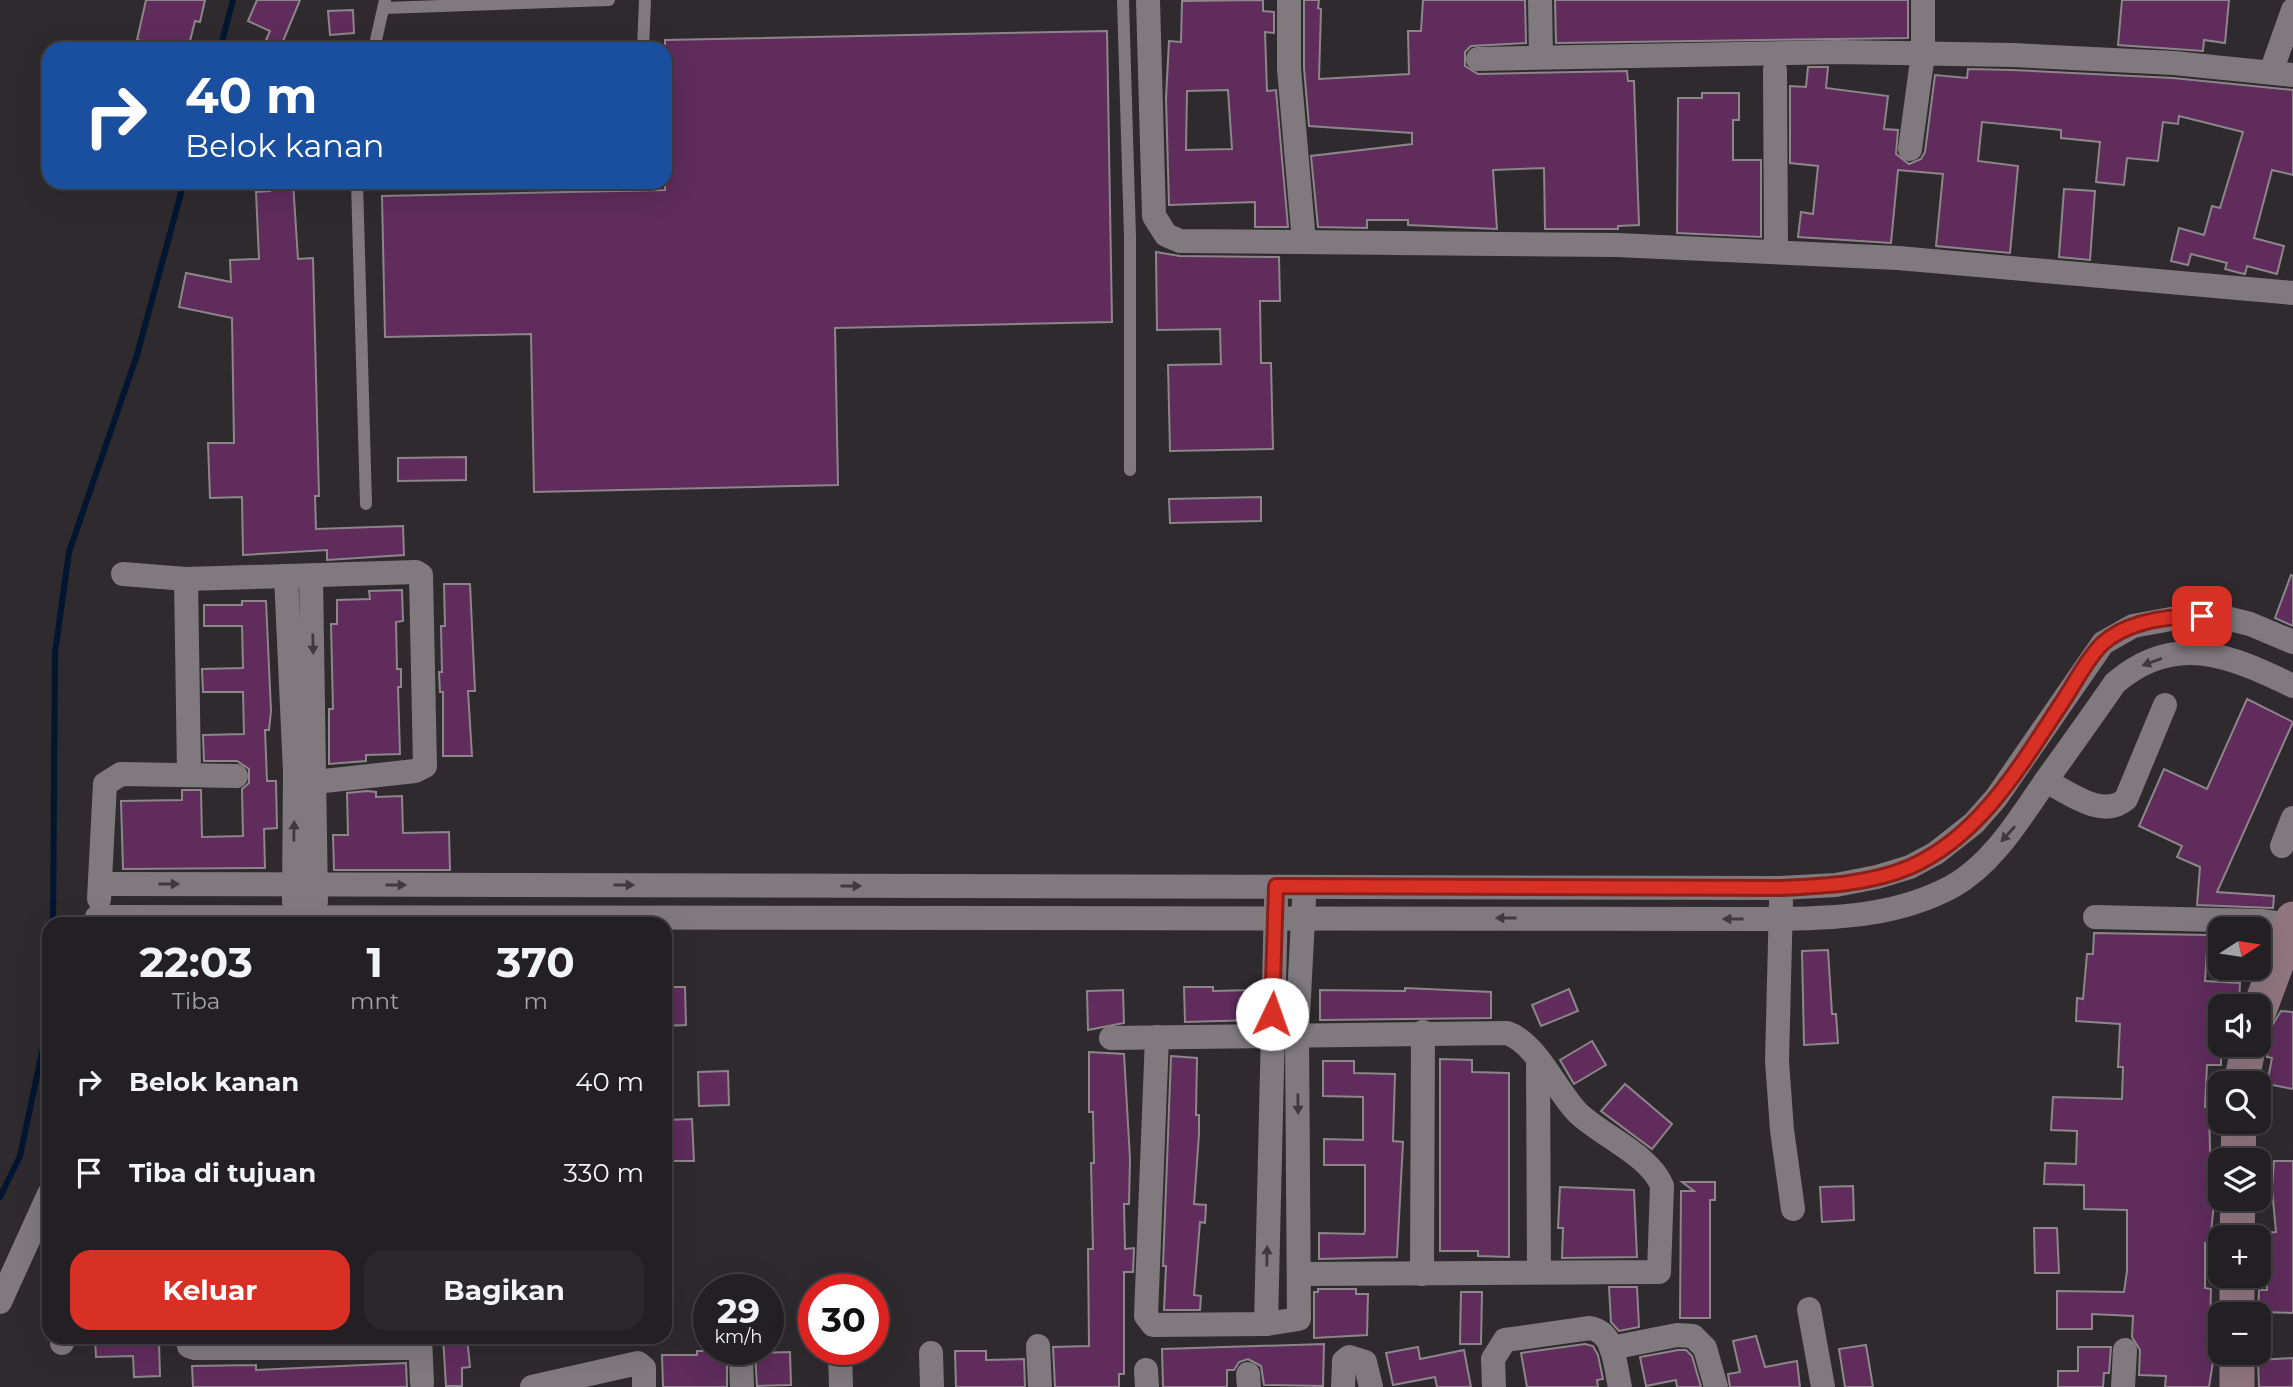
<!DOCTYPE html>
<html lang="id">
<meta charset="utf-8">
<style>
:root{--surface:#222022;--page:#2a282a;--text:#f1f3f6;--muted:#a2a3a5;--line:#3f3e40;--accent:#d93025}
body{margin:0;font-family:Montserrat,sans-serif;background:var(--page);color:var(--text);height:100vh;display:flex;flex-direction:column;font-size:26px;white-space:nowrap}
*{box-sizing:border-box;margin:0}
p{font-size:23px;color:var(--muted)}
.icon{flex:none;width:38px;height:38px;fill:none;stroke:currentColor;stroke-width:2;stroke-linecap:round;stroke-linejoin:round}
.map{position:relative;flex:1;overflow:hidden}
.sheet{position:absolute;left:42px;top:917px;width:630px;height:427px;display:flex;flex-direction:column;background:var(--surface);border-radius:21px;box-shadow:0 7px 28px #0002,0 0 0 2px var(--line)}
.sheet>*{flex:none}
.top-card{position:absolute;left:42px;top:42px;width:630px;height:147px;border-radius:21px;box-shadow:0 7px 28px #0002,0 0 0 2px var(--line);background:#1a4fa0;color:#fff;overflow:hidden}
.needle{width:46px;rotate:78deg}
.fabs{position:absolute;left:2208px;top:917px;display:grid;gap:14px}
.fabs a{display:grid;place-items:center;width:63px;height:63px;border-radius:14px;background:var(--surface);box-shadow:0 7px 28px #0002,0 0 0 2px var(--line);font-size:35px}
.speed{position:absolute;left:693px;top:1274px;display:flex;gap:14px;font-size:35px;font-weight:700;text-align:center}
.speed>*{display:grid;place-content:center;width:91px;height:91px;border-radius:50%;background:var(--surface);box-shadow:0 7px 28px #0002,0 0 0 2px var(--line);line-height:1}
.speed small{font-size:18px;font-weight:400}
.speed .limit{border:10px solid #d22;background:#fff;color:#111}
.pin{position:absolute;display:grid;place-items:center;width:60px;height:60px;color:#fff;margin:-30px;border-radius:14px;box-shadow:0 4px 10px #0006}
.me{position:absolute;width:77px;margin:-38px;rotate:3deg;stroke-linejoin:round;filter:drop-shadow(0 0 5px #0008)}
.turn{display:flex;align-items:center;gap:24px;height:147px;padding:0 28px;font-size:32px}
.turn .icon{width:91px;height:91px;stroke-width:2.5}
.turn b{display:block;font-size:49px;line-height:60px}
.eta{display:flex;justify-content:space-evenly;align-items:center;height:119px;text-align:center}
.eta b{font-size:42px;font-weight:700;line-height:49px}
.primary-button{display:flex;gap:14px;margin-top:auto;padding:14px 28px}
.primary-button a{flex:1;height:80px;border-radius:21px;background:var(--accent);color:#fff;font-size:28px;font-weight:700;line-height:80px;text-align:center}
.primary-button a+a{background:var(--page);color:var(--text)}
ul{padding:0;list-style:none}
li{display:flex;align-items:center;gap:21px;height:91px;padding:0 28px}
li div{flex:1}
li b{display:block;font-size:26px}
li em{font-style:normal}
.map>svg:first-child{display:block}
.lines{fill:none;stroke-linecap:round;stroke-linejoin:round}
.stream{stroke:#021631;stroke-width:6}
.building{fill:#5f2c5c;stroke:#8c868b;stroke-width:2;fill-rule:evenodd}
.lane{stroke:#807a7f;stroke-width:12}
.street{stroke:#807a7f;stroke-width:24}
.secondary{stroke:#91767f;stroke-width:35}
.oneway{fill:#3e3a3e}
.route-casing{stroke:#8d1f18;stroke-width:18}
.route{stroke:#d93025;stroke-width:12}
</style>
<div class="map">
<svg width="2293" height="1387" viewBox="0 0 2293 1387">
<rect width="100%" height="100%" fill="#2e2a2e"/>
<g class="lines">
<!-- stream -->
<g class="stream">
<path d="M220,49L233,0"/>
<path d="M53,924L55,653L69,552L137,355L184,182"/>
<path d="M0,1197L20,1156L49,1019"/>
</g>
</g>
<!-- building -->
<g class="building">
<path d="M146,0H205L200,22L195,21L188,49H164L165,46L137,40Z"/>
<path d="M257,0H300L281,46L266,40L270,31L248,21Z"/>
<path d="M1263,0V11L1274,12V33L1265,32L1267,91L1276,90L1288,227H1255V202L1169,205L1166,98L1169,41L1181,42L1182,1ZM1228,90L1232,149L1186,150L1187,91Z"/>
<path d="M1304,0H1319L1318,8L1321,9L1319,79L1409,74L1408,31H1421L1423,0H1525L1526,43L1471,46L1465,52V66L1478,74L1627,71L1628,81H1634L1639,225L1618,226V229H1545L1544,168L1493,170L1497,229L1408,225V220H1367V228L1318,227L1311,156L1412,144V133L1309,126L1304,68Z"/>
<path d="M1555,0H1908V38L1556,43Z"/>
<path d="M2122,0H2229L2225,43L2204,40L2203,51L2118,45Z"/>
<path d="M353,10L354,33L330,35L328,11Z"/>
<path d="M1107,31L1112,322L835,328L838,485L534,492L531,334L385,337L382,196L665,190V40Z"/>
<path d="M1808,67H1828L1826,88L1888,96L1884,129L1898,130L1896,154L1909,164L1921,159L1925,152L1935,75L1967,78L1968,69L2012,70L2173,78L2293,90V175L2272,170L2254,238L2284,246L2277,274L2247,266L2245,274L2240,273L2225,269L2227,263L2191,254L2188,265L2171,261L2179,228L2204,235L2212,206L2220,208L2243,132L2179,116L2178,124L2163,122L2158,161L2127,158L2124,185L2096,182L2100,142L2061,138V130L1982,122L1978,161L2018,166L2010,253L1936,246L1943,174L1898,170L1891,243L1798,237L1801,212L1813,214L1818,166L1790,163V86L1806,87Z"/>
<path d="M1702,93H1739V120H1733V160H1761V237L1677,233L1678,98H1702Z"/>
<path d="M269,182H293L298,259L313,258L319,496H315L316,529L403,526L404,555L327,560V550L243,555L242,497L210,498L208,443H234L232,318L179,307L186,273L231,282L230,260L259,259L256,192L270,191Z"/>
<path d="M2064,189L2095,191L2090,260L2059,257Z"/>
<path d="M1156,252L1180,256L1279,257L1280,301H1260L1261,363H1271L1273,449L1170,451L1168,365L1221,364L1220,329L1157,330Z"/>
<path d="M466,457V480L398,481V458Z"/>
<path d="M1261,497V521L1170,523L1169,499Z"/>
<path d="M2291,575L2293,576V626L2275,618Z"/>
<path d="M444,584H470L475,691H468L472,756H443V692H440L439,672H442L441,626H445Z"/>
<path d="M402,590L403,621L396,622L397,669H401V687H398L400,754L366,755V761L329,764V709H333L331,624H337V600L370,599L369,591Z"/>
<path d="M242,601H266L271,711L269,730H265L267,781H276L277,828L264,829L265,868L123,869L121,801L182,800V790H201L202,837L243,836L242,789L249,783V769L237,761H204L203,735L244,734L243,692H203L202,669L243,668L242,626H204V605H242Z"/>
<path d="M2247,699L2293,722L2217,892L2274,896L2273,908L2197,905L2200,867L2177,857L2182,846L2139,826L2164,769L2207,789Z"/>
<path d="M367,791L376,792V797L402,796L403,833L449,832L450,870H334L333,835H348L347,793Z"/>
<path d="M2094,933L2208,935L2205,981L2240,983L2239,1006H2221V1065H2207L2205,1107H2209L2211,1192H2215L2210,1243H2205V1288L2211,1289L2210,1324H2219L2209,1387H2165L2166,1376L2139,1375L2140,1350L2132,1337L2133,1316L2092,1314V1329H2057V1291L2124,1292L2127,1271V1210L2084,1209V1185L2044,1184L2045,1163L2076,1164L2077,1131L2051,1130L2053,1097L2122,1099L2123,1067H2118L2120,1024L2076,1021L2077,998L2083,999L2087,954H2093Z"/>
<path d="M1828,950L1832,1014H1836L1838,1043L1804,1045L1802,951Z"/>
<path d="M665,987H685L686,1025L665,1026Z"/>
<path d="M1184,987H1213V991L1254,990L1255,1020L1185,1022Z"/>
<path d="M1405,988L1491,992V1018L1320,1020V990L1405,991Z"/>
<path d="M1569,989L1578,1011L1541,1026L1532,1005Z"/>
<path d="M1123,990L1124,1023L1088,1030L1087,991Z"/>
<path d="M2281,1011L2293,1012V1089L2267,1084L2272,1058L2267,1057L2268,1041L2271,1027Z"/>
<path d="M1592,1041L1606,1065L1574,1084L1560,1060Z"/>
<path d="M1089,1052L1124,1054L1130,1159L1129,1204H1124L1125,1249L1134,1248L1133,1272H1124V1374H1119V1387H1055L1053,1347L1089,1346L1088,1249H1093L1091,1163H1094L1093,1112H1089Z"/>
<path d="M1171,1056L1197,1058L1196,1115H1199V1134L1194,1204L1206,1205L1205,1223L1200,1222L1194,1295L1201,1296L1200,1310H1164L1166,1266H1163Z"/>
<path d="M1440,1059L1472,1060V1072L1509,1073V1257L1478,1256V1251H1440Z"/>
<path d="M1323,1061H1354V1073L1395,1074L1393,1141L1403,1142L1397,1257L1319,1259V1233L1364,1234L1365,1230V1165H1324V1139L1363,1140V1097L1323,1096Z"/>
<path d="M728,1071L729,1105L699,1106L698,1072Z"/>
<path d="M1625,1084L1672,1124L1652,1149L1601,1111Z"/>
<path d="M692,1119L694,1161H665V1120Z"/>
<path d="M2274,1161H2293V1313L2258,1312L2259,1290H2267V1252H2263L2262,1233L2276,1232L2272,1189Z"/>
<path d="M1682,1182H1715V1200H1710V1318H1680L1681,1191H1694Z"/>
<path d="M1853,1186L1854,1220L1822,1222L1820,1187Z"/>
<path d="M1560,1187L1634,1190L1637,1257L1562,1258L1563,1228H1558Z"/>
<path d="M2034,1228H2057L2059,1273H2035Z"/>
<path d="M1609,1287H1637L1639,1327L1619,1331L1611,1322Z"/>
<path d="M1318,1289H1356V1294H1368L1367,1335L1314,1338V1292H1318Z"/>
<path d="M1461,1292H1482L1481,1344H1460Z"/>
<path d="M1756,1336L1765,1367L1797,1361L1800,1387H1730L1728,1374L1740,1372L1733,1341Z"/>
<path d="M156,1337V1342H159L160,1376L134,1377L133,1356L96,1357L95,1338Z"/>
<path d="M443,1337H467L470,1367L462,1368V1386H446Z"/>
<path d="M1324,1344L1323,1386L1264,1385L1261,1366L1248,1359L1239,1362L1234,1370H1227V1387H1163L1162,1349Z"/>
<path d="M1585,1344L1593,1346L1598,1355L1603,1379L1597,1380L1598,1387H1527L1521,1353Z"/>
<path d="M1866,1345L1873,1387H1845L1839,1349Z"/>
<path d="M1418,1347L1420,1359L1464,1350L1471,1387H1437L1435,1377L1393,1385L1386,1353Z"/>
<path d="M2078,1347H2111L2109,1373H2104L2103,1387H2058V1371H2078Z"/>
<path d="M1678,1350H1686L1692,1356L1701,1387H1677L1676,1380L1646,1386L1640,1357Z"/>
<path d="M697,1351H727V1387H663L662,1355H697Z"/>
<path d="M955,1351H986V1360L1024,1359L1025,1387H956Z"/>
<path d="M790,1352L791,1385L757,1386L755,1353Z"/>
<path d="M2293,1358V1387H2259L2258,1360Z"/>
<path d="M406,1363L407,1387H193L192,1366L256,1365V1370Z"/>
</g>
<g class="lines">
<!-- lane -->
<g class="lane">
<path d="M1123,0L1130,237V470"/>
<path d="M385,8L609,0"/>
<path d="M374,49L385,0"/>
<path d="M643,49L645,0"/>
<path d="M357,182L366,504"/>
</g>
<!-- street -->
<g class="street">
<path d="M1148,0L1154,216L1166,235L1180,241L1617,245L1898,258L2293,293"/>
<path d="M1289,0V69L1304,242"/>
<path d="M1540,0L1541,57"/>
<path d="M1478,59L1838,52L2013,55L2174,63L2293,75"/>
<path d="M1775,70L1776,252"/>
<path d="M2271,72L2293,10"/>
<path d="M1910,149L1923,54V0"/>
<path d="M123,574L186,579L416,572L421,575L425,766L415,771L315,782"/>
<path d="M286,576L295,772L294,902"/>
<path d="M311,576L316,901"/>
<path d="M186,579L189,773"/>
<path d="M2046,781C2068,792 2103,820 2126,799L2165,705"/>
<path d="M2282,846L2293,818"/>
<path d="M100,884L1780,888L1836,885L1877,877L1910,867L1936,853L1974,823L1996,798L2103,643L2133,626L2187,616H2218L2250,624L2293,642"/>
<path d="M99,899L105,784L121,774L236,776"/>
<path d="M1781,902L1777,1061L1782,1130L1793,1209"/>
<path d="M97,917L1782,919C1841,918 1900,915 1953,886C1994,863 2021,816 2047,779C2070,747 2093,715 2115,683C2175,631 2231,656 2293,686"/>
<path d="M2095,917L2261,921L2291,925"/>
<path d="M1157,1037L1146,1316L1153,1325L1266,1324L1299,1319L1297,1035L1304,900"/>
<path d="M1111,1038L1507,1033C1537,1043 1556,1091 1578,1113C1602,1136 1651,1156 1662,1186L1659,1272L1300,1274"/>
<path d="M1538,1061L1539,1271"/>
<path d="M1422,1274L1423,1032"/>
<path d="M0,1302L49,1194"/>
<path d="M1809,1309L1823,1387"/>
<path d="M1266,1324L1276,902"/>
<path d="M187,1337L189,1346L195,1348H420"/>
<path d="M420,1337L422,1383"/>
<path d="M62,1343L63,1337"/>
<path d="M1038,1346L1040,1387"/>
<path d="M1611,1348L1677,1335L1693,1336L1705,1348L1716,1387"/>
<path d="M840,1351L841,1387"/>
<path d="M931,1353L932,1387"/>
<path d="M741,1357L742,1387"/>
<path d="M1146,1370L1147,1387"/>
<path d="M1248,1374L1249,1387"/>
<path d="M532,1387L638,1363L644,1368V1387"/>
<path d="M1343,1387L1344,1361L1349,1357L1365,1362L1371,1387"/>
<path d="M1494,1387L1493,1359L1505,1340L1590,1328C1615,1332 1615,1366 1620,1387"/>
<path d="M2123,1387L2125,1350"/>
</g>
<!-- secondary -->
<g class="secondary">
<path d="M2259,1011L2293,919"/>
<path d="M2241,1083L2249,1045"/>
<path d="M2238,1160L2239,1122"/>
<path d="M2237,1237L2238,1199"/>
<path d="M2237,1276V1314"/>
<path d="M2237,1353V1387"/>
</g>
</g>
<!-- one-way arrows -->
<defs><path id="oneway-solid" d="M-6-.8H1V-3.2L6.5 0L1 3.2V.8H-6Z" transform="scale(1.75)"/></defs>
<g class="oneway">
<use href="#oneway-solid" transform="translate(313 644) rotate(89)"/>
<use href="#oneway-solid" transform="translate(2152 662) rotate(160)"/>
<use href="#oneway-solid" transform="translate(294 831) rotate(-89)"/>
<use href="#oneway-solid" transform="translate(2008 834) rotate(132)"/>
<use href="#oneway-solid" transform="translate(169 884)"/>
<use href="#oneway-solid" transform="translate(396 885)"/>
<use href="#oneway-solid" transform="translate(624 885)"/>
<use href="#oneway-solid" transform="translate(851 886)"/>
<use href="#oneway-solid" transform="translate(1506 918) rotate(-180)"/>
<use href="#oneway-solid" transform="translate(1733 919) rotate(-180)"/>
<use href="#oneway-solid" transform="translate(1298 1104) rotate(89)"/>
<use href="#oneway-solid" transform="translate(1267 1256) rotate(-89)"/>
</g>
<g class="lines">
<defs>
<path id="route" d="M1272,1014L1276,886L1780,888C1824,886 1870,884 1910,867C1981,836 2022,763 2063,701C2075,683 2086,660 2102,644C2127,621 2170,616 2202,616"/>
</defs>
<!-- route casing -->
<use href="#route" class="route-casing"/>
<!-- route -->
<use href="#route" class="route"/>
</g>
</svg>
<div class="fabs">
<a><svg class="needle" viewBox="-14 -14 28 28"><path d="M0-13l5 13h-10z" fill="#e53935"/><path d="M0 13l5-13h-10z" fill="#a2a3a5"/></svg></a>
<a><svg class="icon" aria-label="sound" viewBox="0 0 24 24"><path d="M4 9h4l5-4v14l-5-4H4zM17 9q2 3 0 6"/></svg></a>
<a><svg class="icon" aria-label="search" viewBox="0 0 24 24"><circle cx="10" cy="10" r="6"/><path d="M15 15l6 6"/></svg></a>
<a><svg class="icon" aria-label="layers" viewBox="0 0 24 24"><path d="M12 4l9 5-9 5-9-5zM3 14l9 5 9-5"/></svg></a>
<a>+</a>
<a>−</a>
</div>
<div class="speed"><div>29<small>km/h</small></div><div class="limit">30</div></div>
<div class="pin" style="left:2202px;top:616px;background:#d93025"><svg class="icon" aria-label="arrive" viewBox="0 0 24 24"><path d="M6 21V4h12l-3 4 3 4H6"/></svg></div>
<svg class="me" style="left:1272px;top:1014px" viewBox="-20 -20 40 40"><circle r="19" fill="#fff"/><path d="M0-13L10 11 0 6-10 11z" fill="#d93025"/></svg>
<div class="top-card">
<div class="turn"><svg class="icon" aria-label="right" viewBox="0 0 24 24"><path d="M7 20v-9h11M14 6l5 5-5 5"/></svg><div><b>40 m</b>Belok kanan</div></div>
</div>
<section class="sheet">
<div class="eta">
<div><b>22:03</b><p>Tiba</p></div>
<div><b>1</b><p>mnt</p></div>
<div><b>370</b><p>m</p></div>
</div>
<ul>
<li><svg class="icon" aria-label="right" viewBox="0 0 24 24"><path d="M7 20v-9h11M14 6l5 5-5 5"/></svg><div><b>Belok kanan</b></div><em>40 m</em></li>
<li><svg class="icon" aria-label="arrive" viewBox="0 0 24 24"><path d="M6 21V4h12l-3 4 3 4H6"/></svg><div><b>Tiba di tujuan</b></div><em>330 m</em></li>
</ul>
<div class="primary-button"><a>Keluar</a><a>Bagikan</a></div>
</section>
</div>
